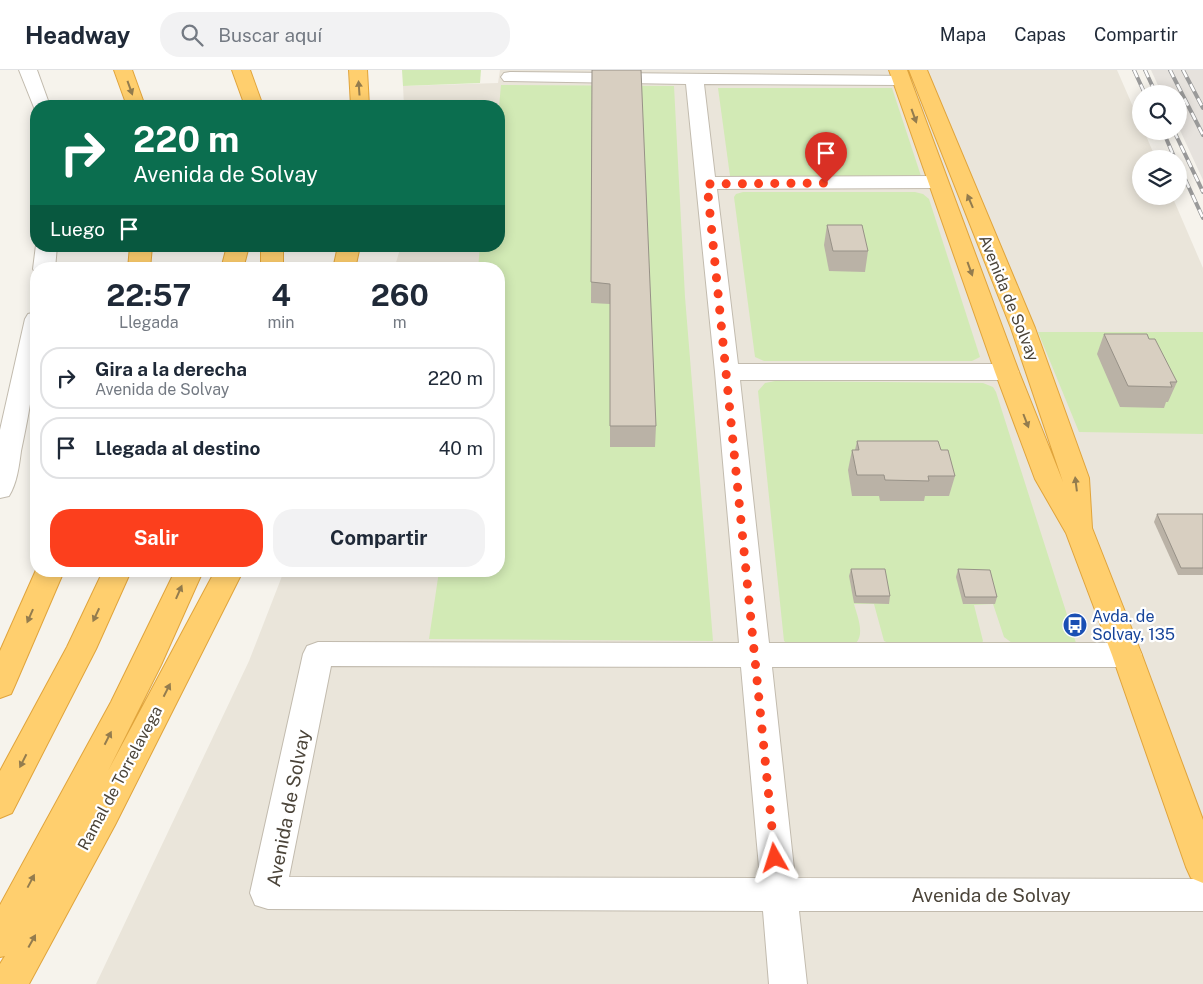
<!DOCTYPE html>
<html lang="es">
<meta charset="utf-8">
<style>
:root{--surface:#fff;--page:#f2f2f3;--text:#1f2937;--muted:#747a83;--line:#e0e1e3;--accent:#fc3f1d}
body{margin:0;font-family:"Public Sans",sans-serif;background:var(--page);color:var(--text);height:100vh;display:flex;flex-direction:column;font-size:19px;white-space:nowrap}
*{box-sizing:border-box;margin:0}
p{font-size:16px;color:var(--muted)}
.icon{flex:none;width:28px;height:28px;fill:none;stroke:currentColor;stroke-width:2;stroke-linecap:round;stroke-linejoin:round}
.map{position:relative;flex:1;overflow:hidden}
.sheet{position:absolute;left:30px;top:192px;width:475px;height:315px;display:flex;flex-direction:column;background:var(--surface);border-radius:20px;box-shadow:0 2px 12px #0003}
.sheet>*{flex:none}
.guide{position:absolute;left:30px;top:30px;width:475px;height:152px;border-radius:20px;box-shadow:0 2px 12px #0003;background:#0b6e4f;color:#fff;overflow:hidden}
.buttons{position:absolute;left:1132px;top:15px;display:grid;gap:10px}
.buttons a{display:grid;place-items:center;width:55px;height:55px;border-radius:50%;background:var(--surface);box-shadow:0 2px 12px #0003;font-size:25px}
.pin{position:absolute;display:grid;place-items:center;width:42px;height:42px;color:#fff;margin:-51px -21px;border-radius:50% 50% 50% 0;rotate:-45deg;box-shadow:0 0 5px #0007}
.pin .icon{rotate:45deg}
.me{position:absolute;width:55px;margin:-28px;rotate:354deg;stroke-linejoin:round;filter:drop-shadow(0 0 4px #0008)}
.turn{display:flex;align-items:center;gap:18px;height:105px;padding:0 20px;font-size:22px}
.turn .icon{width:65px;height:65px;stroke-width:2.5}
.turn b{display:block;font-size:35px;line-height:42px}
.then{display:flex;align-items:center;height:48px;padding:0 20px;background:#0003;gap:10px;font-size:19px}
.eta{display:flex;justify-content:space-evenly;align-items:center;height:85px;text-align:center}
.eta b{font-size:30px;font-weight:700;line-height:35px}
.cta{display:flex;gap:10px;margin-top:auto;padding:10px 20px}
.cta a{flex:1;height:58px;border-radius:20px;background:var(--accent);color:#fff;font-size:20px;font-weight:700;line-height:58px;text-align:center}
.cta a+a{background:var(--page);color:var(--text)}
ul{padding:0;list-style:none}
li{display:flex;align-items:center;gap:15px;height:62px;margin:0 10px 8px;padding:0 10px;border:2px solid var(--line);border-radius:20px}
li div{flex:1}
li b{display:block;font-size:19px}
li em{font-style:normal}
header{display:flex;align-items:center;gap:30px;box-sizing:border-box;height:70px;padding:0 25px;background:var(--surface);border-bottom:1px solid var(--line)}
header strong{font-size:24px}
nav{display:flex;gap:28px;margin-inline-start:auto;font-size:18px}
.search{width:350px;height:45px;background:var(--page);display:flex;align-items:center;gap:12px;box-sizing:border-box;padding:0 18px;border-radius:20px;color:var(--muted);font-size:19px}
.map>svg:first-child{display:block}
.residential{fill:#eae5da}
.industrial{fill:#e6e2dd}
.green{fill:#d2eab5}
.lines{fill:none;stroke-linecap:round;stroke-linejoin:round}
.minor-casing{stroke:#c2bbae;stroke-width:2}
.highway-casing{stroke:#e0a43c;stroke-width:2}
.minor{fill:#fff;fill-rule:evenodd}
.highway{fill:#ffcf6e;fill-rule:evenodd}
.rail-casing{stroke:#9a9a9a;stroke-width:4}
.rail{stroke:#fff;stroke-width:2.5;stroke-dasharray:8;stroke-linecap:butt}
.wall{fill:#bab2a6}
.building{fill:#d8cfc1;stroke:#979187}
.oneway{fill:#937c4e}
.route{stroke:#fc3f1d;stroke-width:9;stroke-dasharray:0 16.2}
.labels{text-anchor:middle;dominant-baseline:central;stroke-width:4.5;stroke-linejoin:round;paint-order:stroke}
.street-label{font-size:16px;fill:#4b4439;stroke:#fff}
.transit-label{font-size:16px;fill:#164399;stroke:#fff;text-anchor:start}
.near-street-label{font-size:19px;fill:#4b4439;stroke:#fff}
</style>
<header>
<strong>Headway</strong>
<div class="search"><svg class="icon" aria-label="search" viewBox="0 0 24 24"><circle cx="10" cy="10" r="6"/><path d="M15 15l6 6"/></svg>Buscar aquí</div>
<nav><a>Mapa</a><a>Capas</a><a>Compartir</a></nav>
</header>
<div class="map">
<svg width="1203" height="914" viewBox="0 0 1203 914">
<rect width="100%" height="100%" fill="#f6f3ec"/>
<!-- residential -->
<path class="residential" d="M500,0H1117L1141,55V61H1144L1156,89H1141V126H1172L1203,198V914H96L249,591L284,501H499V199H394L401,176H499V36H404L403,16L498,13Z"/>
<!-- industrial -->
<path class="industrial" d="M1151,0H1203V110L1179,58V24H1162Z"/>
<!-- green -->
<g class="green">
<path d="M402,0H481L480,13L403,16Z"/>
<path d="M501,15L674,16L685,227L713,571L429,569L439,501H499V199H478L480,176H499V37Z"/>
<path d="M718,18H892L921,106H730Z"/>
<path d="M743,122H915L923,124L929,129L980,287L972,291H764L755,287L734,127L736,124Z"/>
<path d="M1038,262H1203V364L1079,362Z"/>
<path d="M775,311L983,313L993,317L996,322L1076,573H1012L1004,567L993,534L974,535L983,571L981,574L893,575L884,571L874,534H854C857,545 865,564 856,573L788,574L784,571L758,321L765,313Z"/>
</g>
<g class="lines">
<defs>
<g id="minor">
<path d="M19,0H37L50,36H36V40H35Z"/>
<path d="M510,2L907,6L910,10L907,14L901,15L704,14L715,107L938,106L945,108L948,112L945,116L938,118L717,119L738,294H1007L1016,297L1019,302L1016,307L1007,310H740L769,573H1127L1138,577L1142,585L1138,593L1127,597H772L795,808L1203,809V841H799L807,914H769L763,841L268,839L255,835L250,823L303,584L307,576L318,572L739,573L715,302L686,14L504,11L501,7L504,3ZM331,596L741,597L760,808L289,807Z"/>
<path d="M36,175V176H57L55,199H36V204L33,199Z"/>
<path d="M36,242C39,290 31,334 21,381C19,396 17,413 9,426L0,428V360L25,249L28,244Z"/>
</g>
<g id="highway">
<path d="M114,0H132L145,36H127Z"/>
<path d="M232,0H250L263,36H245Z"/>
<path d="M349,0H367L369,36H351Z"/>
<path d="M889,0H907L1019,302L1063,412L1011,258L909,0H927L1035,258L1089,408L1092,458L1142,585L1203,750V813L1191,808L1186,797L1112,585L1066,463L1035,409L995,302Z"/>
<path d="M130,176H152L150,199H128Z"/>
<path d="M227,176H249L243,199H221Z"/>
<rect x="261" y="176" width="22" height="23"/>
<path d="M338,176H360L355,199H333Z"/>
<path d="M36,500L64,501L15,615L11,624L0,628V581Z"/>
<path d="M103,501H131L96,579L12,743L0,748V701L67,577Z"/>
<path d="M175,501H203L161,595L108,701L215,501H243L115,755L29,914H0V894L5,886L0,887V835L111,632Z"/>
</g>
</defs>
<!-- minor casing -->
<use href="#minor" class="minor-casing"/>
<!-- highway casing -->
<use href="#highway" class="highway-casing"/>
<!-- minor -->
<use href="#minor" class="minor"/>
<!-- highway -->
<use href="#highway" class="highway"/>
<defs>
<g id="rail">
<path d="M1134,0L1145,24"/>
<path d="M1145,0L1156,24"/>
<path d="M1170,0L1203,65"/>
<path d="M1183,0L1203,38"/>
<path d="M1163,61L1175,89"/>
<path d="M1174,61L1203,122"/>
<path d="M1179,96L1203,148"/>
</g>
</defs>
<!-- rail casing -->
<use href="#rail" class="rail-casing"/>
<!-- rail -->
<use href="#rail" class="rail"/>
</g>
<!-- wall -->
<g class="wall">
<path d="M592,0L656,356L655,377H610V234L591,233Z"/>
<path d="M827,155L868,181L865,202L829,201L824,175Z"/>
<path d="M1104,264L1149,269L1177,312L1168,332H1166L1164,338L1120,337L1097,284Z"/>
<path d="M857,371L941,380L955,406L949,426H925L924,431H880L879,426H852L848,400L852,380H855Z"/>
<path d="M1157,444H1203V505H1178L1154,452Z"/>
<path d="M851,499L890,526L889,534L854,533L849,506Z"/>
<path d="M958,499L997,527L995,534H963L956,507Z"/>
</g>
<!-- building -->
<g class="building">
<path d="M592,0H641L656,356H610V214L591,212Z"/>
<path d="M827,155H862L868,181H833Z"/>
<path d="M1104,264H1147L1149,269H1155L1177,312H1170L1172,317L1128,316Z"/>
<path d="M857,371H938L941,380H948L955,406H928L929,411L885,410L884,405H857L852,380H859Z"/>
<path d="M1157,444H1203V498H1181Z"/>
<path d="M851,499H885L890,526H856Z"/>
<path d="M958,499L990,500L997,527H965Z"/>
</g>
<!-- one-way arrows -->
<defs><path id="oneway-solid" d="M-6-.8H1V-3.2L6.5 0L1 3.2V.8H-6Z" transform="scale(1.25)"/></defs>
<g class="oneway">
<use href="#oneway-solid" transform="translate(130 18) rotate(70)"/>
<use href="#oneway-solid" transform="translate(359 18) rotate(-94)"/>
<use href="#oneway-solid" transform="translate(914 46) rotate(70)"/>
<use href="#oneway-solid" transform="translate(970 131) rotate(-113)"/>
<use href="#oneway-solid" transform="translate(970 199) rotate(70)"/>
<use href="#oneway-solid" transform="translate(1026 351) rotate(69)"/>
<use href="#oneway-solid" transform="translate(1076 414) rotate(-97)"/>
<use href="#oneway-solid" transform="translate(179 522) rotate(-66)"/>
<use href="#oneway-solid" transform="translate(96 545) rotate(115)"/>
<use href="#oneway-solid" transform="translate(30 546) rotate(114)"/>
<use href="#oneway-solid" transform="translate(167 620) rotate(-63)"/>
<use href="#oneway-solid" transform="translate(108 668) rotate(-63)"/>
<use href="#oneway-solid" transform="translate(23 691) rotate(117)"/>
<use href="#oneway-solid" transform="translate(31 811) rotate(-62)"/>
<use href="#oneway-solid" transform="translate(32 871) rotate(-61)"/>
</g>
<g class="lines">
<!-- route -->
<path class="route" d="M775,788L707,114L826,113"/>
</g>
<!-- icons -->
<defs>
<symbol id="bus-disc" viewBox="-11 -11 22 22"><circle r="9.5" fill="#1a4fb4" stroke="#fff"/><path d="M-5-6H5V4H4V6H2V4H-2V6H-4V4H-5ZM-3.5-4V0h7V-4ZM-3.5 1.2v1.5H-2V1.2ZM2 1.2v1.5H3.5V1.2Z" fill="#fff"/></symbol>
</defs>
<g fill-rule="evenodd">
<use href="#bus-disc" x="1061" y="541" width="28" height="28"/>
</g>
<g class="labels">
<!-- street labels -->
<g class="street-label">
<text transform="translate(1009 228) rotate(68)">Avenida de Solvay</text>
<text transform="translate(120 708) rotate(-62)">Ramal de Torrelavega</text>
</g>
<!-- transit labels -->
<g class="transit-label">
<text x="1092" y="546">Avda. de<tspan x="1092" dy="18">Solvay, 135</tspan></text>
</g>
<!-- near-street labels -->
<g class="near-street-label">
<text transform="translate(288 738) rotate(-79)">Avenida de Solvay</text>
<text x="991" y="825">Avenida de Solvay</text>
</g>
</g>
</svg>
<div class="buttons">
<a><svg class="icon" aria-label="search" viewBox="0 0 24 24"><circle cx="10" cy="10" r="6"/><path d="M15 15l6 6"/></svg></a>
<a><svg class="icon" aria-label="layers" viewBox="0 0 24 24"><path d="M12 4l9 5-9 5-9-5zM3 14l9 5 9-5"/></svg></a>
</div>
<div class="pin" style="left:826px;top:113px;background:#d93025"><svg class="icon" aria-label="arrive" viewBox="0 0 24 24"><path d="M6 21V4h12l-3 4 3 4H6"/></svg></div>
<svg class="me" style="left:775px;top:788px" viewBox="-20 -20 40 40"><path d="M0-17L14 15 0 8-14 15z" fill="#fc3f1d" stroke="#fff" stroke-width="4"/></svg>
<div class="guide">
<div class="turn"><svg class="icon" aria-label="right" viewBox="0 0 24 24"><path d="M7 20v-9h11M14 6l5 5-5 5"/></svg><div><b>220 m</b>Avenida de Solvay</div></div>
<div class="then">Luego<svg class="icon" aria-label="arrive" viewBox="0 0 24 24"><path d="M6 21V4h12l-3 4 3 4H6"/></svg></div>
</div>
<section class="sheet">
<div class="eta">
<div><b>22:57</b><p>Llegada</p></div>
<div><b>4</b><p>min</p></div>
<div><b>260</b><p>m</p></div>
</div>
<ul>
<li><svg class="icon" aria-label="right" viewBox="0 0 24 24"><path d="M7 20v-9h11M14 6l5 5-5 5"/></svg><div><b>Gira a la derecha</b><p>Avenida de Solvay</p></div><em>220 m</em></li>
<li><svg class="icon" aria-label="arrive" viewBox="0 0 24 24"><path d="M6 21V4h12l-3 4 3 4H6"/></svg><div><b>Llegada al destino</b></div><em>40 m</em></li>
</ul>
<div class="cta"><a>Salir</a><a>Compartir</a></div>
</section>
</div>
